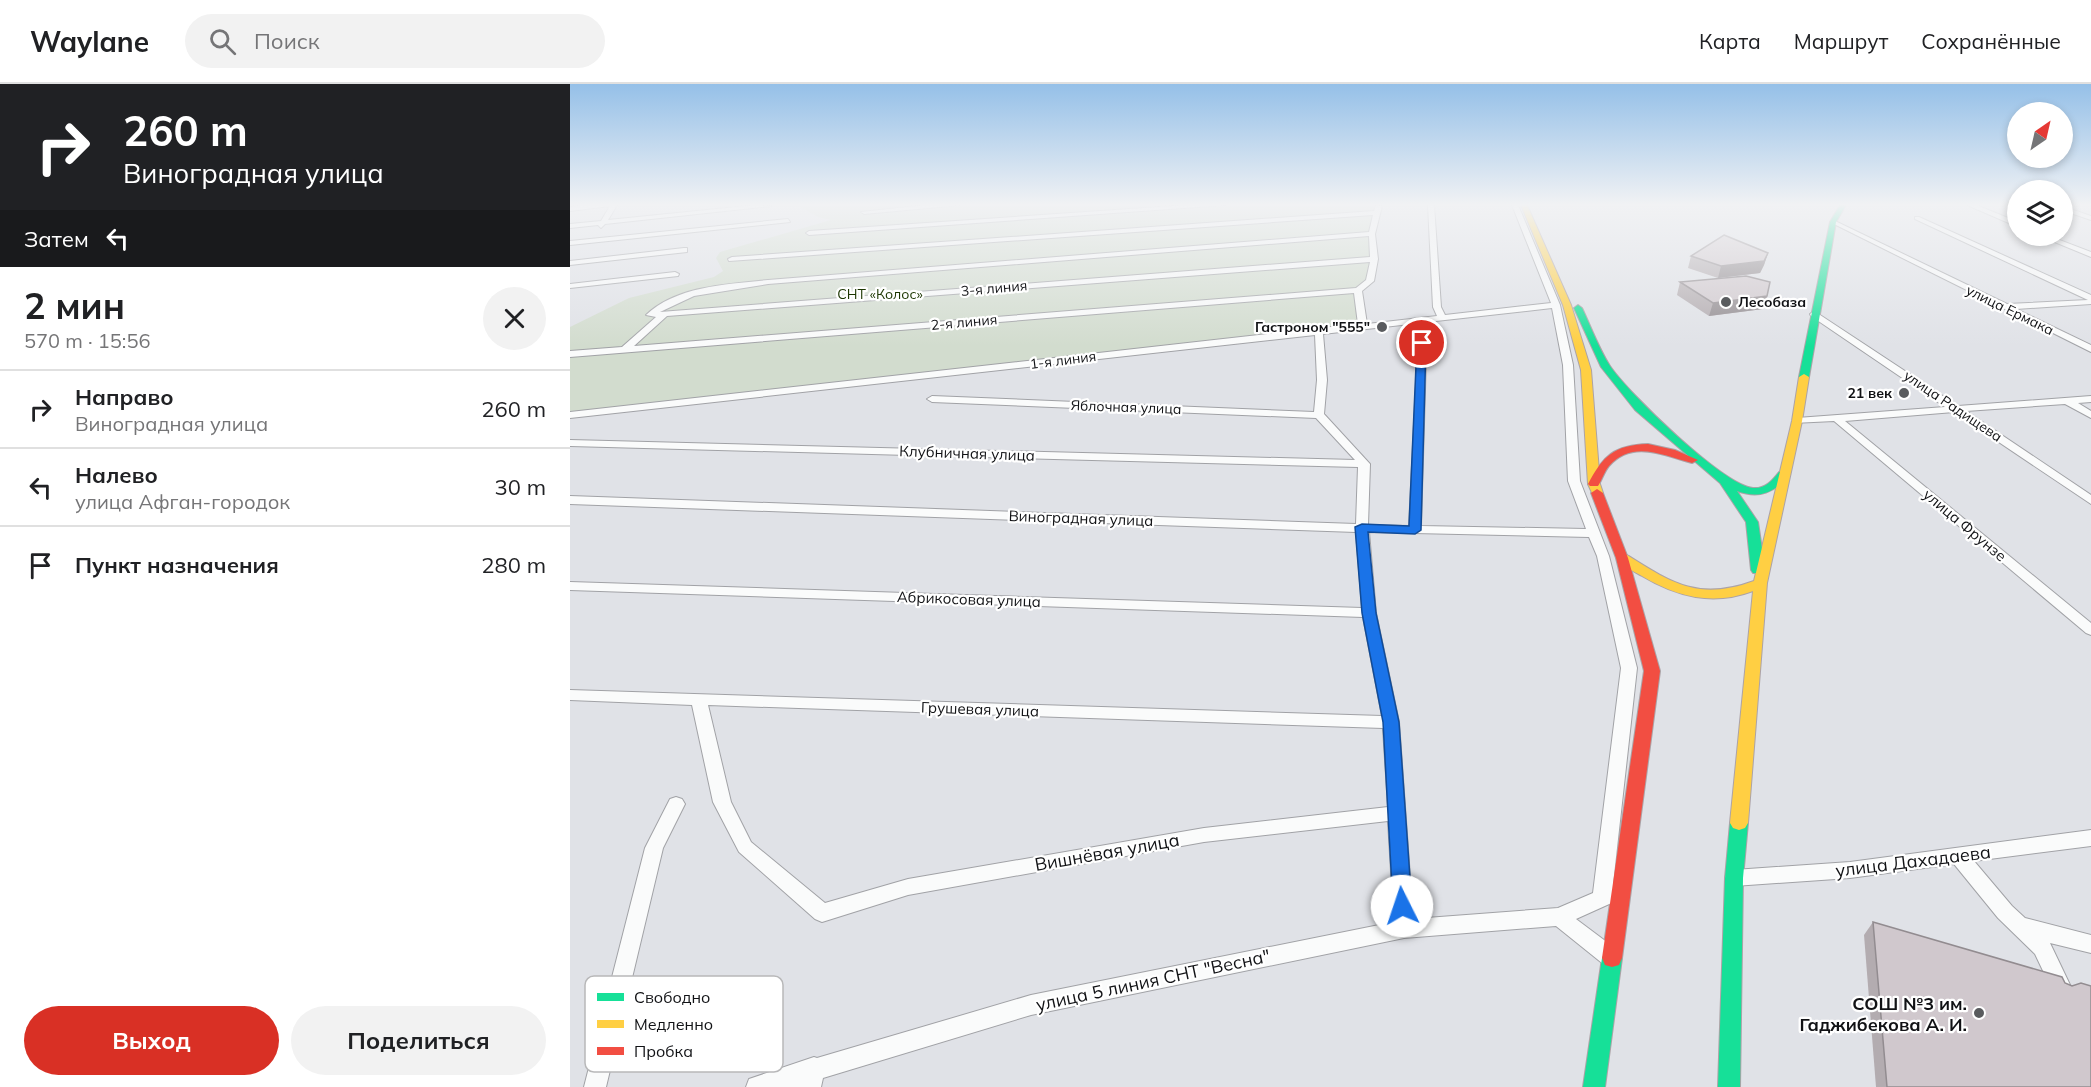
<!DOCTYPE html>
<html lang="ru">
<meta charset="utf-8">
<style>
:root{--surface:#fff;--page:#f2f2f2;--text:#202124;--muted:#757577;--line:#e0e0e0;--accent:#d93025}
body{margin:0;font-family:Mulish,sans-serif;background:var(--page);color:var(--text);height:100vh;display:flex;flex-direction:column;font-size:22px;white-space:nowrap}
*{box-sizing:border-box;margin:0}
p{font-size:20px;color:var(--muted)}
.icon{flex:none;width:33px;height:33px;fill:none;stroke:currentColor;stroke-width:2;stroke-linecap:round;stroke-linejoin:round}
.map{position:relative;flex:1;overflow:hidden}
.side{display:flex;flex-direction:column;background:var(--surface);width:570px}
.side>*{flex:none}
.top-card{background:#202124;color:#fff;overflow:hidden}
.needle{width:39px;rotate:34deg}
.controls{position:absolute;left:1437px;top:18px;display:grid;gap:12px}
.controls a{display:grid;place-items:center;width:66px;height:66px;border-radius:50%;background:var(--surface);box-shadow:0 3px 9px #0003;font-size:30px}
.pin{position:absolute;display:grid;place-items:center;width:51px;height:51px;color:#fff;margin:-26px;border:3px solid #fff;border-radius:50%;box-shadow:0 2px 6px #0007}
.me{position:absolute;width:66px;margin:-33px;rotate:356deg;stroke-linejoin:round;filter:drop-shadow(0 0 4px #0008)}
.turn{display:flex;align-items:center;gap:21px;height:126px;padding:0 24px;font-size:27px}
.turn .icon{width:78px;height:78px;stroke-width:2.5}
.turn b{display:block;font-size:42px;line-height:51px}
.then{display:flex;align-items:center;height:57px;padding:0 24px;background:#0003;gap:12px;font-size:22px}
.round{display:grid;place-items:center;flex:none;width:63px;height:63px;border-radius:32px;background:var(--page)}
.overview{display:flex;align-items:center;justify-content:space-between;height:102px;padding:0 24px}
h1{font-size:36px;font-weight:700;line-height:45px}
.button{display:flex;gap:12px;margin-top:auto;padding:12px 24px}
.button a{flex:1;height:69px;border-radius:36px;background:var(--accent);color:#fff;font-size:24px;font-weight:700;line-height:69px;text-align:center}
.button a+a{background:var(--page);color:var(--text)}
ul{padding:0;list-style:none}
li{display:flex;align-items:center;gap:18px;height:78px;padding:0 24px;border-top:2px solid var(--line)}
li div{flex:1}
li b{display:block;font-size:22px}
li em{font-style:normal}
header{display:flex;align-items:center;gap:36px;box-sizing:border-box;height:84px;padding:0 30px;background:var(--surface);border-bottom:2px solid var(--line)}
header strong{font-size:28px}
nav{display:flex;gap:33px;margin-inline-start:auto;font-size:21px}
.search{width:420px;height:54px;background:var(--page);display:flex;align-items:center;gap:15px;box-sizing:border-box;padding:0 21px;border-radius:33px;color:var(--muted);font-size:22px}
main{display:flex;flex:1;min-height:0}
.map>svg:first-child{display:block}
.green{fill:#d2dcce}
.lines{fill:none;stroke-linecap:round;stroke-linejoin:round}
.street-casing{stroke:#a1a2a6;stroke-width:2}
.fast-casing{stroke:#aca3a7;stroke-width:2}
.slow-casing{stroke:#aca3a7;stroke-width:2}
.jam-casing{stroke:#aca3a7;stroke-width:2}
.street{fill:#fafbfb;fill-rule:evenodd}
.fast{fill:#16e098;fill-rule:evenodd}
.slow{fill:#ffcf43;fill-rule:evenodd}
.jam{fill:#f24e42;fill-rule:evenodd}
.wall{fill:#b3acb0}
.shaded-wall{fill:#928c90}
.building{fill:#d0c8cd;stroke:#928c90;stroke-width:1.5}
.route{fill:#1a73e8;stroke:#114b97;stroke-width:1.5}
.poi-dot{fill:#595b5e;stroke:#fff;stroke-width:2}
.labels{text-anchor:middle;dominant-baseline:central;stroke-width:4.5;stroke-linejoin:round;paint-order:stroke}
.far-street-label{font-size:14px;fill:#111215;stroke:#fff}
.far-park-label{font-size:14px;fill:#1c3600;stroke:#fff}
.far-poi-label{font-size:14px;font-weight:bold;fill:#111215;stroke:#fff;text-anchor:end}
.street-label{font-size:15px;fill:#111215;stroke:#fff}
.near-street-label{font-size:18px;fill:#111215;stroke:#fff}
.near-poi-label{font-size:18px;font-weight:bold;fill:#111215;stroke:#fff;text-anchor:end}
.key{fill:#fff;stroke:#b8b8b9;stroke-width:1.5}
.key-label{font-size:16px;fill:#111215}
</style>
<header>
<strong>Waylane</strong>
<div class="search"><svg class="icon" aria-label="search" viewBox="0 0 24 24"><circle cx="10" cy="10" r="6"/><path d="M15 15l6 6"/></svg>Поиск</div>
<nav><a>Карта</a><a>Маршрут</a><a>Сохранённые</a></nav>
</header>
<main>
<section class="side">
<div class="top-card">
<div class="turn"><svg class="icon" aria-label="right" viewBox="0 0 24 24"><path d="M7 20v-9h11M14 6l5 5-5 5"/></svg><div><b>260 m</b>Виноградная улица</div></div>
<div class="then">Затем<svg class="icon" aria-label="left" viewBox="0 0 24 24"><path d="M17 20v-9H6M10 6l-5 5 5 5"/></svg></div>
</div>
<div class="overview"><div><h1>2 мин</h1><p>570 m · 15:56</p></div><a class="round"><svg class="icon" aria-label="close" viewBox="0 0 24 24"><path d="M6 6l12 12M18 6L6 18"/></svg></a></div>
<ul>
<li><svg class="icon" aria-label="right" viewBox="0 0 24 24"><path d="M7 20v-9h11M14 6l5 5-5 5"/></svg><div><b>Направо</b><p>Виноградная улица</p></div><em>260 m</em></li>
<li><svg class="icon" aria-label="left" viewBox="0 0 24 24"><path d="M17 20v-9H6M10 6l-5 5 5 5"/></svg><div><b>Налево</b><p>улица Афган-городок</p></div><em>30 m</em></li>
<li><svg class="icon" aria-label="arrive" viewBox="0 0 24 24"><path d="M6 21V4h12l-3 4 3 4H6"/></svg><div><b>Пункт назначения</b></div><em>280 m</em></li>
</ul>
<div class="button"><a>Выход</a><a>Поделиться</a></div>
</section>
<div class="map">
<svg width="1521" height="1003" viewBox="0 0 1521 1003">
<rect width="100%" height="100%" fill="#e0e2e7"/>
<!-- green -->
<path class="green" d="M227,121H807L800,153V189L798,195L786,204L792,246L0,332V243L59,214L144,193L153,187L146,174L150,168L261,136L248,133Z"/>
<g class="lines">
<defs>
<g id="street">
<path d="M16,121H47L38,136L186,121L202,122L35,140L31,144L28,141L0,144V140L31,137L40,122L0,127V123Z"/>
<path d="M356,121H390L294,130L291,128Z"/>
<path d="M618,121H655L239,151L236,149L239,147Z"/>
<path d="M806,121L812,122L805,150L808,175L804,197L792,207L797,240L867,232L863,223L858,121H864L871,223L875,231L981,219L942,121H948L990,221L1003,281L1010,397L1039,472L1067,584L1043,800L1050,798L1057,800L1060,806L1057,812L1006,835L1046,865L1049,872L1046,879L1039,881L1032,879L986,842L834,854L461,931L253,994L251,1003H176L179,995L244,973L247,974L461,911L824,838L818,737L634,758L338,811L252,838L245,835L169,768L143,718L122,621L0,616V606L812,632L793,533L0,506V498L792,524L786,448L0,420V412L786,440L788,383L0,362V356L785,376L746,334L362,318L357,315L362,312L744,328L747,296L745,251L0,334V328L788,240L784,209L0,273V267L52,263L86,233L76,231C106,202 158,200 198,196L799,148L803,131L159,177L158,175L162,173L804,127ZM799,152L800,173L90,228L124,212L198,200ZM800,178L796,196L786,204L64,262L97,232ZM982,224L993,281L998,397L1016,445L851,442L857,238ZM849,239L839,442L798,441L800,380L754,330L757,296L753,250ZM799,448L1019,453L1027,472L1051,584L1023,809L988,824L843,835L829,638L806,529ZM138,621L813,644L818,723L634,744L338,795L255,819L181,758L161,718Z"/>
<path d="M1397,121H1406L1448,138V143Z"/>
<path d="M1492,122L1521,132V136L1492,126Z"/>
<path d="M1345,133H1349L1521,211V220L1446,225L1521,261V268L1260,138L1265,137L1437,220L1518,216L1345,135Z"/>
<path d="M218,135L220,138L0,161V157Z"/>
<path d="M1470,152H1479L1521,168V173Z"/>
<path d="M114,164H117V168L0,181V177Z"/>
<path d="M105,188L109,190L108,192L0,204V200Z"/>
<path d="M1244,227L1388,322L1521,312V318L1508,319L1521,327V334L1495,320L1396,327L1521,411V420L1384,328L1275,337L1521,539V551L1516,549L1264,337L1223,339V335L1227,334L1375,323L1241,232L1240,230Z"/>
<path d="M106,713L112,715L115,720L93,764L36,1003H14L75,764L100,715Z"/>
<path d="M1521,746V762L1404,777L1442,822L1455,834L1521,851V869L1480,859L1501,903L1498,910L1491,913L1484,910L1465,870L1428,834L1384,780L1280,794L1164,802L1157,800L1155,794L1157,788L1164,786L1280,778Z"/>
</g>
<g id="fast">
<path d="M1270,121H1276L1266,138L1239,293L1234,296L1229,293L1260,138Z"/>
<path d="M1008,221L1012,224C1021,243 1029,265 1040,282C1058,309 1153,401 1183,404C1195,405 1202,397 1209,388H1217L1219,390C1205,409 1189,415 1167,407L1188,438L1195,486L1193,489H1183L1181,486L1176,438L1150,399L1065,326L1031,283L1004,224Z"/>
<path d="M1169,732L1175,734L1178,739L1173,794L1170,1003H1148L1155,794L1160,739L1163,734Z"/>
<path d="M1042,865L1049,867L1052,874L1035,1003H1013L1032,874L1035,867Z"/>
</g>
<g id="slow">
<path d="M951,121H957L1001,221L1021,286L1030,400L1033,409L1031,411H1023L1018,400L1011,286L993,221Z"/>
<path d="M1234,290L1239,293L1232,337L1197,499L1178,739L1175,744L1169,746L1163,744L1160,739L1183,507C1143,522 1107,513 1072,492C1063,487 1052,482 1046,474L1047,471H1057C1103,500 1129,517 1184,497L1222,337L1229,293Z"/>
</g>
<g id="jam">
<path d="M1078,360L1105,366L1128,376L1122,379C1094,372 1063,355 1039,382C1034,388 1032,396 1028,402H1020L1018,400C1033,372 1044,361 1078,360Z"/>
<path d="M1027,405L1033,409L1058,474L1090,587L1052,874L1049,881L1042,883L1035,881L1032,874L1074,587L1046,474L1021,409Z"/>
</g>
</defs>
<!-- street casing -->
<use href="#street" class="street-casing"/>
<!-- fast casing -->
<use href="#fast" class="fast-casing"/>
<!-- slow casing -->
<use href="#slow" class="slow-casing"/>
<!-- jam casing -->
<use href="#jam" class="jam-casing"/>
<!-- street -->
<use href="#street" class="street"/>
<!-- fast -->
<use href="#fast" class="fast"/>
<!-- slow -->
<use href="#slow" class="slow"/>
<!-- jam -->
<use href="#jam" class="jam"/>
</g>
<!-- wall -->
<g class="wall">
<path d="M1198,169L1194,181L1190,189L1148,194L1118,184L1121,172Z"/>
<path d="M1110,198L1197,212L1193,225L1139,232L1107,211Z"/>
<path d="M1303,838L1502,902L1521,1003H1306L1294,851Z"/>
</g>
<!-- shaded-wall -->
<g class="shaded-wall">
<path d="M1198,169L1194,181L1190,189L1148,194L1151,182Z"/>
<path d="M1197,212L1193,225L1139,232L1143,219Z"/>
</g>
<!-- building -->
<g class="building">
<path d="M1154,151L1198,169L1194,177L1151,182L1121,172Z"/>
<path d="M1176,192L1200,198L1197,212L1143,219L1110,198Z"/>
<path d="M1303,838L1492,893L1495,899L1502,902L1511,899L1521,902V1003H1317Z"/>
</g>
<!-- sky -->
<linearGradient id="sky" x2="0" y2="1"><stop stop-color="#95c0e8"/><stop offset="0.46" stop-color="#f1f2f4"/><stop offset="1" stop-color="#f1f2f4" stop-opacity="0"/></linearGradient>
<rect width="1521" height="262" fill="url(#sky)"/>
<!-- route -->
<path class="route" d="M852,257L856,259L851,446L845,450L798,448L806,529L829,638L842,822L839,828L832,830L826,828L823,822L813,638L792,529L785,443L792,440L839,442L847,259Z"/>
<!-- markers -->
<g class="poi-dot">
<circle cx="1156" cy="218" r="6"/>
<circle cx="812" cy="243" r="6"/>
<circle cx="1334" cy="309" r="6"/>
<circle cx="1409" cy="929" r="6"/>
</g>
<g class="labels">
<!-- far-street labels -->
<g class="far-street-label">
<text transform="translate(424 204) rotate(-5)">3-я линия</text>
<text transform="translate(1440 226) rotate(26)">улица Ермака</text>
<text transform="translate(394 238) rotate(-5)">2-я линия</text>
<text transform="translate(493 276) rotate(-7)">1-я линия</text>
<text transform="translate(1383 322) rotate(34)">улица Радищева</text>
<text transform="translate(556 323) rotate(2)">Яблочная улица</text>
</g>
<!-- far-park labels -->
<g class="far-park-label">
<text x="310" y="210">СНТ «Колос»</text>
</g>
<!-- far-poi labels -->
<g class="far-poi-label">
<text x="1168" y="218" text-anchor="start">Лесобаза</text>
<text x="800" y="243">Гастроном "555"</text>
<text x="1322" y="309">21 век</text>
</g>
<!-- street labels -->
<g class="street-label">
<text transform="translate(397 369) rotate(2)">Клубничная улица</text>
<text transform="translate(511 434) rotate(2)">Виноградная улица</text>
<text transform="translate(1395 441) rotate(40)">улица Фрунзе</text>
<text transform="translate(399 515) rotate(2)">Абрикосовая улица</text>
<text transform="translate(410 625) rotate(2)">Грушевая улица</text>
</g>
<!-- near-street labels -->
<g class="near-street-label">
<text transform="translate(537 768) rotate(-10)">Вишнёвая улица</text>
<text transform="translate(1343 777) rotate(-7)">улица Дахадаева</text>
<text transform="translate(583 896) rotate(-12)">улица 5 линия СНТ "Весна"</text>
</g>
<!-- near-poi labels -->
<g class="near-poi-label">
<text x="1397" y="919">СОШ №3 им.<tspan x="1397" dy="21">Гаджибекова А. И.</tspan></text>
</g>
</g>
<!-- legend -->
<rect x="15" y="892" width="198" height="96" rx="9" class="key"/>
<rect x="27" y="909" width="27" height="8" fill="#16e098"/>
<rect x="27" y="936" width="27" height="8" fill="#ffcf43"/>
<rect x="27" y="963" width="27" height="8" fill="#f24e42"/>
<g class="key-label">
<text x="64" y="919">Свободно</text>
<text x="64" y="946">Медленно</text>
<text x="64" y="973">Пробка</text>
</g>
</svg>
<div class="controls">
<a><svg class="needle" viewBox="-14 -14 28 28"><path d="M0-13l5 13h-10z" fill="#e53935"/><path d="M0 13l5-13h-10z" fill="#757577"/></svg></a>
<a><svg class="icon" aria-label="layers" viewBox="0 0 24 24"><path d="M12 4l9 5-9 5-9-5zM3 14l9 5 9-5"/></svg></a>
</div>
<div class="pin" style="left:852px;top:259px;background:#d93025"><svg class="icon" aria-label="arrive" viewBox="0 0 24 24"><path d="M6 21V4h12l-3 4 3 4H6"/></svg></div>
<svg class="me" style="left:832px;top:822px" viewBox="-20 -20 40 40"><circle r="19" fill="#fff"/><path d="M0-13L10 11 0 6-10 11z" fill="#1a73e8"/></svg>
</div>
</main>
